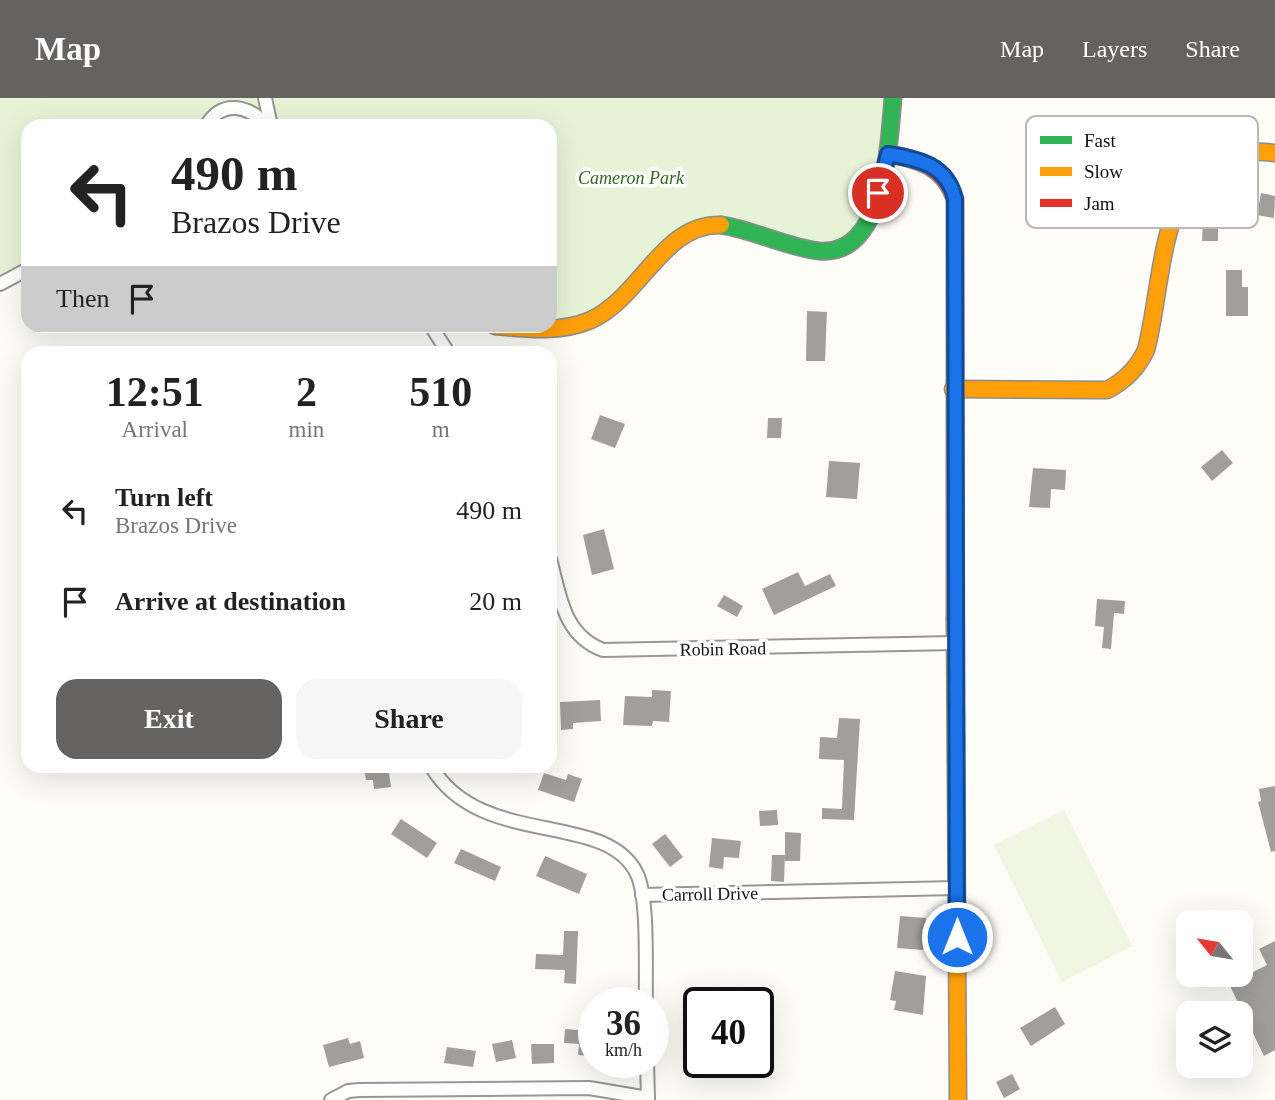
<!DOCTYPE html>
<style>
:root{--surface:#fff;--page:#f6f6f6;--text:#222;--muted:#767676;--accent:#646362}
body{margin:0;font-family:"Times New Roman",serif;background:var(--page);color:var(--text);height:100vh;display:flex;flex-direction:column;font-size:26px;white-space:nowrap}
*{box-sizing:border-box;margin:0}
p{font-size:23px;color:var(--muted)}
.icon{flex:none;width:38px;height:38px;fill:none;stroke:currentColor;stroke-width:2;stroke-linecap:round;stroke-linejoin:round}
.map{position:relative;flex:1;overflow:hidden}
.drawer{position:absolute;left:21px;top:248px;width:536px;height:427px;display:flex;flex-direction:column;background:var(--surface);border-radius:21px;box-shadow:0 7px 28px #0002}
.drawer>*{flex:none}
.guide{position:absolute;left:21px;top:21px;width:536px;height:214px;border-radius:21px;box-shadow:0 7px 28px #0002;background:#fff;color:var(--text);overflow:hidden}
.needle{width:46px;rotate:300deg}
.tools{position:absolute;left:1176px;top:812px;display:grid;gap:14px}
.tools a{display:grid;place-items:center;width:77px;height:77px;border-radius:14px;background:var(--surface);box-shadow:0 7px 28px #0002;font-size:35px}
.speed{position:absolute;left:578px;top:889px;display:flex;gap:14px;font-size:35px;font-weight:700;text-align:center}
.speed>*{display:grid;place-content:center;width:91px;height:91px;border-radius:50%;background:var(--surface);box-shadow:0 7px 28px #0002;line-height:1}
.speed small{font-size:18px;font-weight:400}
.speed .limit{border:4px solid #111;border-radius:10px;background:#fff;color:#111}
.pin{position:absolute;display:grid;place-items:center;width:60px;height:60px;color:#fff;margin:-30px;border:4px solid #fff;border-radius:50%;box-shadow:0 2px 7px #0007}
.me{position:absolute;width:77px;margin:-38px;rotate:0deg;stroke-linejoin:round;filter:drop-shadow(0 0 5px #0008)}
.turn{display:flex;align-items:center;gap:24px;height:147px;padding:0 35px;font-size:32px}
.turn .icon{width:91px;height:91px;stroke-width:2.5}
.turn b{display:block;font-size:49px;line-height:60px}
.then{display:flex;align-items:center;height:66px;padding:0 35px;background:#0003;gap:14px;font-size:26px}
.eta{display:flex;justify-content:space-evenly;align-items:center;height:119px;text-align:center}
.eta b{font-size:42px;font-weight:600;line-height:49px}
.primary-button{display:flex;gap:14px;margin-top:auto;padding:14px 35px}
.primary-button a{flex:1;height:80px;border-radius:21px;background:var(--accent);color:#fff;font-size:28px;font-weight:600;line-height:80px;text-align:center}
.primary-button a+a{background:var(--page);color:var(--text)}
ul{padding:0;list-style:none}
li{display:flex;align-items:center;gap:21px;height:91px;padding:0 35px}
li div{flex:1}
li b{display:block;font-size:26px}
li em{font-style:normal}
header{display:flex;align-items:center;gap:42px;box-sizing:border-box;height:98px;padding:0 35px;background:var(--accent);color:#fff}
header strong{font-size:33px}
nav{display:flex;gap:38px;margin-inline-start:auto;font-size:24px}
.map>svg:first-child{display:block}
.green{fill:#e7f3d7}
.pitch{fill:#f0f6e1}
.building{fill:#a19f9c}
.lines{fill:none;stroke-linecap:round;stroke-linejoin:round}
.street-casing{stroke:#979795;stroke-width:16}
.fast-casing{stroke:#8e8d8b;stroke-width:19}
.slow-casing{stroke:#8e8d8b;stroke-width:19}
.jam-casing{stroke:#8e8d8b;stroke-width:19}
.street{stroke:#fffffe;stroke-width:12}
.fast{stroke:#30b455;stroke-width:16}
.slow{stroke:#ff9f0a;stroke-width:16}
.jam{stroke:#e5322d;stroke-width:16}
.route-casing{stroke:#114b97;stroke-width:18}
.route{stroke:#1a73e8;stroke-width:12}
.labels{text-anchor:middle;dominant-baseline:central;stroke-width:7;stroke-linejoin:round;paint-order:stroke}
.park-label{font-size:18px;font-style:italic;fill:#2f6b1f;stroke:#fff}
.street-label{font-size:18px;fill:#111;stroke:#fff}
.key{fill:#fff;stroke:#b8b8b8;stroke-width:2}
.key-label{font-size:19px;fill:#111}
</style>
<header>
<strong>Map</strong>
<nav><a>Map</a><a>Layers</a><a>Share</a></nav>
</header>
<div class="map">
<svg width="1275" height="1002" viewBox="0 0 1275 1002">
<rect width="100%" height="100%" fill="#fdfcf7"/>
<!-- green -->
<path class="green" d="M0,0H893L888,56L858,141L817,154L699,128L608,214L550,224V28H267L226,10L206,28H28V171L0,186Z"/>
<!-- pitch -->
<path class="pitch" d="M1064,712L1132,848L1062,884L994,747Z"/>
<!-- building -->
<g class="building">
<path d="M1261,95L1275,98L1274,120L1257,117Z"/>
<path d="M1204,105L1228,107L1227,128L1218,127V143H1202Z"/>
<path d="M1226,172H1242V189H1248V218H1226Z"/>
<path d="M807,213L827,214L825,263H806Z"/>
<path d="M600,317L625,326L615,350L591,341Z"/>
<path d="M768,320H782L781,340H767Z"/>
<path d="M1222,352L1233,365L1212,383L1201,369Z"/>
<path d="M829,363L860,365L857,401L826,399Z"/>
<path d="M1033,370L1066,372L1065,392L1051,391L1050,410L1029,409Z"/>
<path d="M604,431L614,471L592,477L583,437Z"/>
<path d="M798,474L805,488L830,476L836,488L774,517L762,491Z"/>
<path d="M724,497L743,508L737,519L717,508Z"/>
<path d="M1097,501L1125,503L1124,516L1114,515L1111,551L1102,550L1104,529L1095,528Z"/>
<path d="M652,592L671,593L669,624L653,623L652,628L623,627L625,598L652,599Z"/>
<path d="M600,602L601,623L573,625V631L561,632L560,604Z"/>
<path d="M839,620L860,621L854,722L822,721V710L842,711L844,662L819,661L820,639L837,640Z"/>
<path d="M364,668H388L391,689L374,691L373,682H366Z"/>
<path d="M544,675L566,682L568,676L582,681L574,704L538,692Z"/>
<path d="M1275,688V753L1271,754L1258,704L1261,703L1259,691Z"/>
<path d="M777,712L778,727L760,728L759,713Z"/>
<path d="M401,721L437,745L427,760L391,736Z"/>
<path d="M785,734L801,735L800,763H785Z"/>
<path d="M665,736L683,759L670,769L652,746Z"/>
<path d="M712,740L741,743L739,760L724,759L723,771L709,769Z"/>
<path d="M461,751L501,769L495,783L454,765Z"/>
<path d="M772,757H785L784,784L771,783Z"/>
<path d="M545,758L587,776L579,796L536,778Z"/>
<path d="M900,818L926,820L923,852L897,850Z"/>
<path d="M564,833H578L576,886L564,885L565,872L535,871L536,856L563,857Z"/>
<path d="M1275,843V952L1264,958L1229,886L1267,867L1259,851Z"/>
<path d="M895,873L926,878L923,917L894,912L896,903L890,902Z"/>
<path d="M1055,909L1065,926L1031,948L1020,930Z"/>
<path d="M565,931L592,933L590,958L578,957L579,946L564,945Z"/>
<path d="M348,940L350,946L360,943L364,960L329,969L323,947Z"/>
<path d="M512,942L516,960L496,964L492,946Z"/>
<path d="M531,946H554V965L532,966Z"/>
<path d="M447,949L476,953L473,969L444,965Z"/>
<path d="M1012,976L1020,991L1004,1000L996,984Z"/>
</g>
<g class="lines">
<defs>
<g id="street">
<path d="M265,0L271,28"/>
<path d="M206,28C222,1 249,7 267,28"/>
<path d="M0,186L28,171"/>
<path d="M431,228L449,256"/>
<path d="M550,461C560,497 563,537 603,552L955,545"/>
<path d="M431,668C480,752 606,711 637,776C649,802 645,874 646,905"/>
<path d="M642,797L956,790"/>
<path d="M647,964L648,1002"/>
<path d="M331,1002L348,993L359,992L589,990L648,1000"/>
</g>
<path id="fast" d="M721,127C754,132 786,149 819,153C885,159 889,45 893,0"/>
<g id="slow">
<path d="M495,228C526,231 561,235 591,222C642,198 663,125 721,127"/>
<path d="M953,291L1107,292C1125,283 1137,271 1146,252C1167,174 1155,40 1275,55"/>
<path d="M955,521L958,1002"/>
</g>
<path id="jam" d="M888,56C919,61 944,69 955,101V521"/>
</defs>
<!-- street casing -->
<use href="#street" class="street-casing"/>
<!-- fast casing -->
<use href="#fast" class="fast-casing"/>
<!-- slow casing -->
<use href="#slow" class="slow-casing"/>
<!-- jam casing -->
<use href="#jam" class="jam-casing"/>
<!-- street -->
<use href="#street" class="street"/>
<!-- fast -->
<use href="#fast" class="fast"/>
<!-- slow -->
<use href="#slow" class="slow"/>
<!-- jam -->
<use href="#jam" class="jam"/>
</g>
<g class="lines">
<defs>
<path id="route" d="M878,95L888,56C918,61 947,66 955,101L957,839"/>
</defs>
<!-- route casing -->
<use href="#route" class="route-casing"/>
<!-- route -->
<use href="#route" class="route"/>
</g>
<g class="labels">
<!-- park labels -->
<g class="park-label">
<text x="631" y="80">Cameron Park</text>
</g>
<!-- street labels -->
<g class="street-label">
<text transform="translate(723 551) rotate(-1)">Robin Road</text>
<text transform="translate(710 796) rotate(-1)">Carroll Drive</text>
</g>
</g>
<!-- legend -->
<rect x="1026" y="18" width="232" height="112" rx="10" class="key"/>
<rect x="1040" y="38" width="32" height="8" fill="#30b455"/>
<rect x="1040" y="69" width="32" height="9" fill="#ff9f0a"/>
<rect x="1040" y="101" width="32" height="8" fill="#e5322d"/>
<g class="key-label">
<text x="1084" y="49">Fast</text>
<text x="1084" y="80">Slow</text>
<text x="1084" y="112">Jam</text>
</g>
</svg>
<div class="tools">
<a><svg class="needle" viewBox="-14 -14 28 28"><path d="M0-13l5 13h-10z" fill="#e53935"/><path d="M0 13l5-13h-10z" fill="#767676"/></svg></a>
<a><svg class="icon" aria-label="layers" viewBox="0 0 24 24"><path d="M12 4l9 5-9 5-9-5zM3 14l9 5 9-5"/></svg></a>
</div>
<div class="speed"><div>36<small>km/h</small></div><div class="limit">40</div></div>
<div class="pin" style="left:878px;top:95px;background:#d93025"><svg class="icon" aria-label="arrive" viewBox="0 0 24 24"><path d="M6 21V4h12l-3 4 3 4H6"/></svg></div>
<svg class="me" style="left:957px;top:839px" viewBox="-20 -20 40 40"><circle r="17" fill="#1a73e8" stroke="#fff" stroke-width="3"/><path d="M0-11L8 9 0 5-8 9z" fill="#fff"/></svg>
<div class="guide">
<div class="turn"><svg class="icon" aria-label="left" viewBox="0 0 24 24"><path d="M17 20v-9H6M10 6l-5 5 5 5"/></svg><div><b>490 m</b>Brazos Drive</div></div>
<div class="then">Then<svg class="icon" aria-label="arrive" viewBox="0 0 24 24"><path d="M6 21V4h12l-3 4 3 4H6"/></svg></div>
</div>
<section class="drawer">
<div class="eta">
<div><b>12:51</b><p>Arrival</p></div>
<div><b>2</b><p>min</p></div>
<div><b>510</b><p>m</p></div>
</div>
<ul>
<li><svg class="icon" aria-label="left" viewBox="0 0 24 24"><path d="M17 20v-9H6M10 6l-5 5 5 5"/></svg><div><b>Turn left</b><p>Brazos Drive</p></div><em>490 m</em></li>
<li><svg class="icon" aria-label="arrive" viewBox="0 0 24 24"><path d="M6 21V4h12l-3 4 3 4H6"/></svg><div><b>Arrive at destination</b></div><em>20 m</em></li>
</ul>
<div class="primary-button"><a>Exit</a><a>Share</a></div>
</section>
</div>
